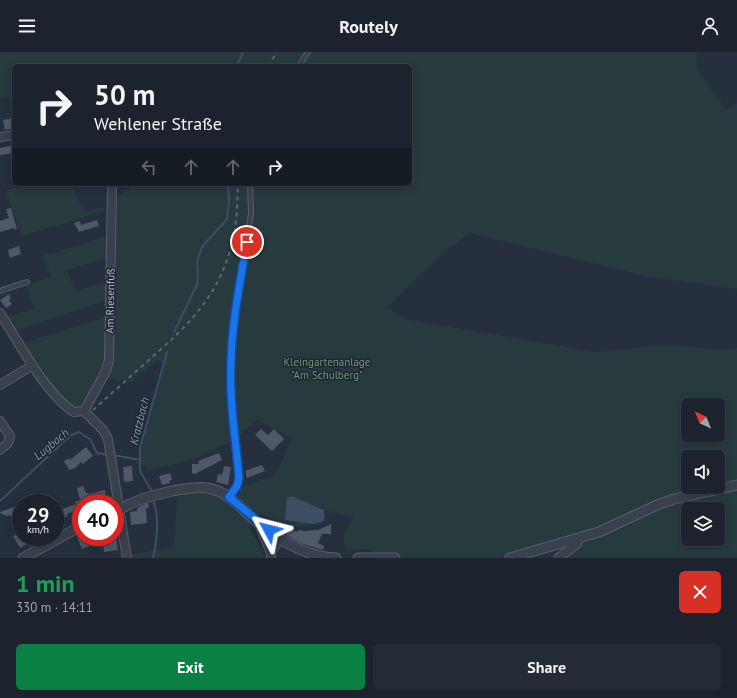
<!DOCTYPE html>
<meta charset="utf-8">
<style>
:root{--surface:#1c232e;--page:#252b36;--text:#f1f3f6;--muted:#a0a4aa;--line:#3a404a;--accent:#0b8043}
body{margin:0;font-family:"PT Sans",sans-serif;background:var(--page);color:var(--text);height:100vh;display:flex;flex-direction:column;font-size:15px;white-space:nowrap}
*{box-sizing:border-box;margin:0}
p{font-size:13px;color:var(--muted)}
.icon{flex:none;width:22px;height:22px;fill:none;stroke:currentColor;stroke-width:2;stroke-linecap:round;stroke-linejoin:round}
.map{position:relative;height:506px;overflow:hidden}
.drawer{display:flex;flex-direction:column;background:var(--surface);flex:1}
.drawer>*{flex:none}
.banner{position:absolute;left:12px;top:12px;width:400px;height:122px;border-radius:6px;box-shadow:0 2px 10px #0003,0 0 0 1px var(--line);background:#1c232e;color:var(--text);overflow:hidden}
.needle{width:26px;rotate:317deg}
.fabs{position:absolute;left:681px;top:346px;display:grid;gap:8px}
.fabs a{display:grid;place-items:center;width:44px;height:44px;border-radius:6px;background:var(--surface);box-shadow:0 2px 10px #0003,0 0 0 1px var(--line);font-size:20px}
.speed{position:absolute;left:12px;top:442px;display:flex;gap:8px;font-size:20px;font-weight:700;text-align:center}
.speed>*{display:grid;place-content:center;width:52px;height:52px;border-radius:50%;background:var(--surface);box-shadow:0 2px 10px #0003,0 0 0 1px var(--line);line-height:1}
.speed small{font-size:10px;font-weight:400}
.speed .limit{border:6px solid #d22;background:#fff;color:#111}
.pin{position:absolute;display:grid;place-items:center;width:34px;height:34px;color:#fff;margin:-17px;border:2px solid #fff;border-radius:50%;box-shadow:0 1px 4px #0007}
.me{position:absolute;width:44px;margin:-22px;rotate:308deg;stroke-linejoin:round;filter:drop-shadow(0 0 3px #0008)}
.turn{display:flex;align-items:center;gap:14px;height:84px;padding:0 16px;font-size:18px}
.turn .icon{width:52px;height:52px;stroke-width:2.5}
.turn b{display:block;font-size:28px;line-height:34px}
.lanes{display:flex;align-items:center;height:38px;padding:0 16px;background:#0003;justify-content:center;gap:20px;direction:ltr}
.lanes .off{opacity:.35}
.round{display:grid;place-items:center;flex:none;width:42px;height:42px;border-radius:6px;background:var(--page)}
.summary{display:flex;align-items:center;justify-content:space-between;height:68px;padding:0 16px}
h1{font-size:24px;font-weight:700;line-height:30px;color:#1e9e55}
.cta{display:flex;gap:8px;margin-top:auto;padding:8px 16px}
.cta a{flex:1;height:46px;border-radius:6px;background:var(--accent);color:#fff;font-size:16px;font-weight:700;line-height:46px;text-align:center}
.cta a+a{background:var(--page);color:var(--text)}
header{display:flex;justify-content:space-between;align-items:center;height:52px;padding:0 16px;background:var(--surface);font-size:18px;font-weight:700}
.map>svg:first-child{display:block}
.green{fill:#273b3e;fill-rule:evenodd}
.water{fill:#3c4d65}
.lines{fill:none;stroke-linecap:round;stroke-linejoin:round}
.stream{stroke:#3c4d65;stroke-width:2}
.building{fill:#4e5868}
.service-casing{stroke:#575f6b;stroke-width:6}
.minor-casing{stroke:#575f6b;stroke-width:10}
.tertiary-casing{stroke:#575f6b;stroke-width:11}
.service{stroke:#39414d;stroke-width:4}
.minor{stroke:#39414d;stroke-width:8}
.tertiary{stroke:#39414d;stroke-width:9}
.rail{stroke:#5b6574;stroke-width:2;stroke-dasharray:4 4;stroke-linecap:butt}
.route-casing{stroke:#114b97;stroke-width:10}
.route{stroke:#1a73e8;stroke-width:7}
.labels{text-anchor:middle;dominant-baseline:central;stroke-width:3;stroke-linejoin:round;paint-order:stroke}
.street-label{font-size:11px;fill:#b5bcc8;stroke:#1e2632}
.park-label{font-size:11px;fill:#6d9877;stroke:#1e2632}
.water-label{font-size:12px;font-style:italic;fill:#7e93ae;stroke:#1e2632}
</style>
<header><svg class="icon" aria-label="menu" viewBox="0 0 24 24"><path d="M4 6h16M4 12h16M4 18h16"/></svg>Routely<svg class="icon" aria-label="person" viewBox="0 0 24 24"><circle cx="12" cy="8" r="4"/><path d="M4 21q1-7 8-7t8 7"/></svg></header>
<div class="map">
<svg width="737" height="506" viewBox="0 0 737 506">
<rect width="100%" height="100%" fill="#252f3d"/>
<!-- green -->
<g class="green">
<path d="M0,0H306L297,14H14V45H0Z"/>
<path d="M311,0H697V17L726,58L737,51V237L645,224L470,181L441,203L387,256L409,268L596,300L655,294H676L719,297L737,296V430L718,434V405H688V435H715L598,477L510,504L497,506H412L377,502L368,497L346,498L343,484L354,466L324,458L292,444L314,472L323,469V471L301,475L284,473V471H277L276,476H271L243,451L238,443L240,435L271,425C282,415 287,400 291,386L257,367L238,384L233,340V312L235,274L253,162L252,132H410V14H302ZM688,353H718V383H688Z"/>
<path d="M38,132H70L85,160L103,155L105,159L21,184L6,138Z"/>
<path d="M134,132H247L249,162L229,293L230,341L234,388L192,408L148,418L138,408L164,314L158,308L131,330L106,326L114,145L120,144Z"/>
<path d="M111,183L110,205L67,218L75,239L108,230L107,248L15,279L6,265L34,257L26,233L51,225L43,204Z"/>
<path d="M107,265L105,317L83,355L75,356C52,341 35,315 22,291Z"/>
<path d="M737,436V506H562L574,500L588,486L659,455ZM688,457H718V487H688Z"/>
<path d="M201,440C226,445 235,454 251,473L249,474L265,506H129V503L174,495L177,442Z"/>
</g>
<!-- water -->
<path class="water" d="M292,444L324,458L325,465L323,469L314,472L285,468L287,446Z"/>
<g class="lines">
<!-- stream -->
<g class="stream">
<path d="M237,14L243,0"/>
<path d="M174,280L197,233L198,222L197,210L202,195L227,167L229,149L228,132"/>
<path d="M113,403L140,408"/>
<path d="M152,440L140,419V396L167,300"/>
<path d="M0,449L71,383L79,380L90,387L97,401L109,403"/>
<path d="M153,506C157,488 160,465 153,448"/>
</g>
</g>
<!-- building -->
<g class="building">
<path d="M14,66V76L5,78L3,68Z"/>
<path d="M14,93V101L0,103V96Z"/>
<path d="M11,156L17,177L15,178L14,176L0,180V169L9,166L6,157Z"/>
<path d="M97,168L99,174L79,180L74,171L80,169L81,173Z"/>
<path d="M19,194L21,202L10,206L8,198Z"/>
<path d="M9,242L11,246L9,248L12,252L6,256L0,248Z"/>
<path d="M261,377L268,383L274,377L284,387L272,399L255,383Z"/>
<path d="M86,395L93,404L83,412L81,410L75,416L69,418L64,409L69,406L70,408Z"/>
<path d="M219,401L222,408L195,422L192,421V412H199L198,409Z"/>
<path d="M262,413L265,419L247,426L245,419Z"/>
<path d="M132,414L133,429L124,430L123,415Z"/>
<path d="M224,414L231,415L228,433L216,430L218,422L222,423Z"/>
<path d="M170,421L172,428L169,429L170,431L162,433L159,424Z"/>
<path d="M83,434L86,441H88V442L105,438L107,451L81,450V465L78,458L67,462L68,464L61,467L63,471L55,475V464L62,461L60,458L76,452L75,450L80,448L77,436Z"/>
<path d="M148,451L149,456H146L147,471L131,473L130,460L137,459V456L139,455Z"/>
<path d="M14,455L21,469V473L16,476L10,463L7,464L0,461V460Z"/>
<path d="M331,472V482H322L318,491L324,494L323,498L300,491L286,483L290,477L297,480L298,478L304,479L318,478Z"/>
<path d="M21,480V485H23L27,492L20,496L13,484Z"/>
<path d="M77,485H116L118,498L104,500L103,488L82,497Z"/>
</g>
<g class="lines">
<defs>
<g id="service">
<path d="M299,14L308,0"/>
<path d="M0,239L27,230"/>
<path d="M229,445L237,434L239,426L232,341L231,312L233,275L251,162L250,132"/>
</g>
<g id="minor">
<path d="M0,85L14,83"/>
<path d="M0,261C18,289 46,343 74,360L84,359L103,378L108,387L127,506"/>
<path d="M0,333L33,313"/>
<path d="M84,359L106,319L109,308L112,132"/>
<path d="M0,369L10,384L8,391L0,398"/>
<path d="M258,470L271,501V506"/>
<path d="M271,501L280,486"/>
<path d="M558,506L577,492L579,486"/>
</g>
<g id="tertiary">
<path d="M115,460C135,448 150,444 172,439C184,437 196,434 208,436C229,440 242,457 257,470C280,489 306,505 336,506"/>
<path d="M23,506L81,474"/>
<path d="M358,506H395"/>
<path d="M510,506L599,480L657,453L674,447L737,433"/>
</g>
</defs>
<!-- service casing -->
<use href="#service" class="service-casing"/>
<!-- minor casing -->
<use href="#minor" class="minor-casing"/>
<!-- tertiary casing -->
<use href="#tertiary" class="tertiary-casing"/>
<!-- service -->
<use href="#service" class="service"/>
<!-- minor -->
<use href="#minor" class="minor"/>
<!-- tertiary -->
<use href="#tertiary" class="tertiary"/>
<!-- rail -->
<g class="rail">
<path d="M268,14L277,0"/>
<path d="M93,358C112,341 131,324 150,307C186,275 216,247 230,199C237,177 237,154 238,132"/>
</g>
</g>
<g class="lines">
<defs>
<path id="route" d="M247,190C240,230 232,270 231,311C229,349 236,388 239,426L237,434L229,445L269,478"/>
</defs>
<!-- route casing -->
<use href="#route" class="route-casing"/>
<!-- route -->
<use href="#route" class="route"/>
</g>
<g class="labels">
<!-- street labels -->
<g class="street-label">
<text transform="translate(110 249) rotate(-89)">Am Riesenfuß</text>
</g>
<!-- park labels -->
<g class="park-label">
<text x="327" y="310">Kleingartenanlage<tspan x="327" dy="13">"Am Schulberg"</tspan></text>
</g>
<!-- water labels -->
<g class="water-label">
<text transform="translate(139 369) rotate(-76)">Kratzbach</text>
<text transform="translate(51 392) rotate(-40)">Lugbach</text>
</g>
</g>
</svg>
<div class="fabs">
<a><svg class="needle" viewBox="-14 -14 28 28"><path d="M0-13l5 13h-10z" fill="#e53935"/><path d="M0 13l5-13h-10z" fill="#a0a4aa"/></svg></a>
<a><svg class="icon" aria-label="sound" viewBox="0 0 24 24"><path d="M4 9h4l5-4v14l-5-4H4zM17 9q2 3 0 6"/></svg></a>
<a><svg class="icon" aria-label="layers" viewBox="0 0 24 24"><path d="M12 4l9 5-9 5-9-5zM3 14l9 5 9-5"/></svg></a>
</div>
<div class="speed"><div>29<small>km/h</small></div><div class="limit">40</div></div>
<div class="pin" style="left:247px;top:190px;background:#d93025"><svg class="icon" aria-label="arrive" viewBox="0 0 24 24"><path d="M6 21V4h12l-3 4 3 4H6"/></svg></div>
<svg class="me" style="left:269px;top:478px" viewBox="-20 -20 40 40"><path d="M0-17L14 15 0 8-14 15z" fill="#1a73e8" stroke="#fff" stroke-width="4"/></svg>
<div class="banner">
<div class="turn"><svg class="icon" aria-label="right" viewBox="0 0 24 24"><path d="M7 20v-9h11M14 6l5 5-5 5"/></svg><div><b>50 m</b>Wehlener Straße</div></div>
<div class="lanes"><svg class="icon off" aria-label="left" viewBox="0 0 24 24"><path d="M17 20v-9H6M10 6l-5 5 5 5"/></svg><svg class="icon off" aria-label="ahead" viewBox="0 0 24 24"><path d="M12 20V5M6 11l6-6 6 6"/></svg><svg class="icon off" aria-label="ahead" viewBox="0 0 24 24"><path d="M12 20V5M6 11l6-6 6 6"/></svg><svg class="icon" aria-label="right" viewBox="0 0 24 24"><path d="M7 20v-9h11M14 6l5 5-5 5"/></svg></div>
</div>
</div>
<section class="drawer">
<div class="summary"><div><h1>1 min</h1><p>330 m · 14:11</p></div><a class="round" style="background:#d93025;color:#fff"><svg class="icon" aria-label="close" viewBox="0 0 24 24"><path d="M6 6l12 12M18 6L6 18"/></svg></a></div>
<div class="cta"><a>Exit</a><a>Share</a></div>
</section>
